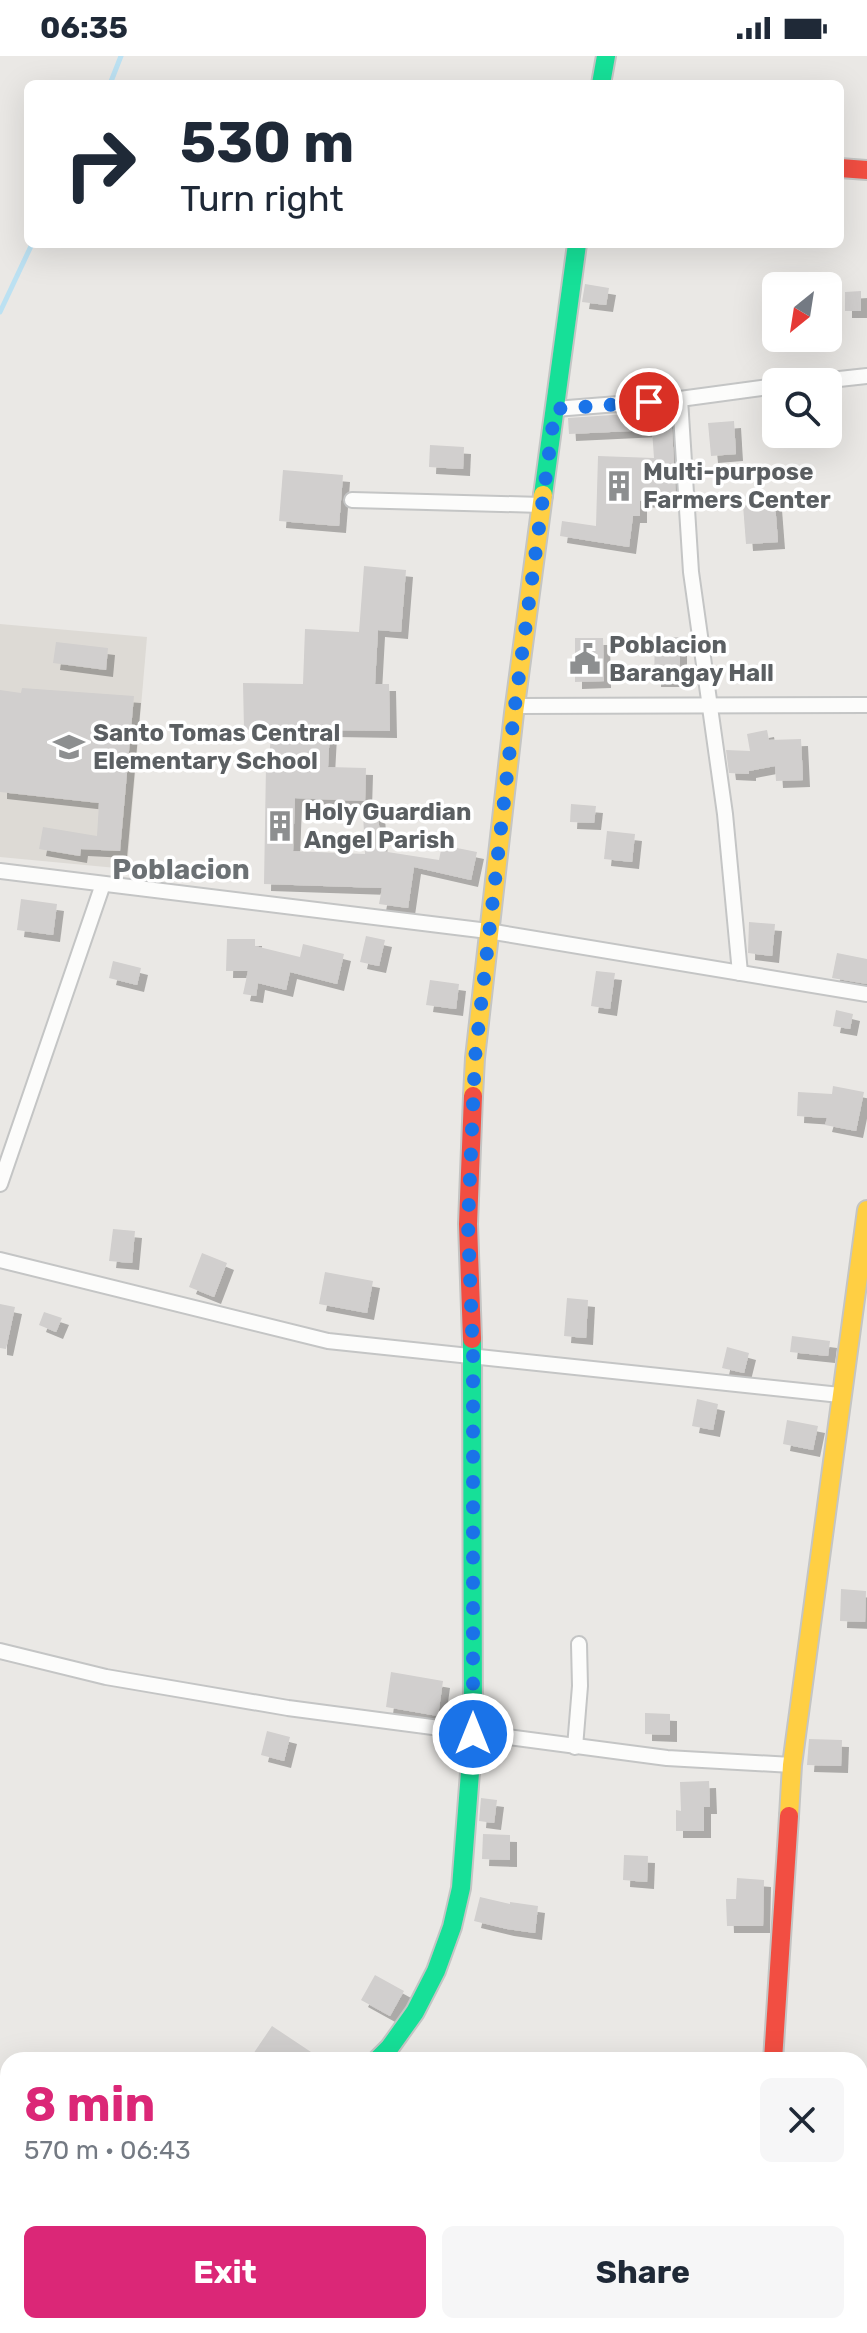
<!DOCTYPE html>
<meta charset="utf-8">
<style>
:root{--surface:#fff;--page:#f6f6f7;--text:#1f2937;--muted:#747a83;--accent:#db2777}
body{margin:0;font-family:Rubik,sans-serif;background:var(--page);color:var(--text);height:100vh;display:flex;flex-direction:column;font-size:30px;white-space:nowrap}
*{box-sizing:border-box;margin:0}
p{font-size:26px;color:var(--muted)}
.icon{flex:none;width:44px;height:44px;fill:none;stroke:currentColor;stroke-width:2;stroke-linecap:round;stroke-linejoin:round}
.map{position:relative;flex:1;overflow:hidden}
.details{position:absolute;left:0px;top:1996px;width:868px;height:282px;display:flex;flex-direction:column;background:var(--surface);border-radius:24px 24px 0 0;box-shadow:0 8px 32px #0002}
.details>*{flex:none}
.hud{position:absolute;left:24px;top:24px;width:820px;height:168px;border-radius:12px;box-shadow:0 8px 32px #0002;background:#fff;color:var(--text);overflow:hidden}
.needle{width:52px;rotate:210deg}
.controls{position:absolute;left:762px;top:216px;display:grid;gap:16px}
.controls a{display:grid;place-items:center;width:80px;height:80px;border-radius:12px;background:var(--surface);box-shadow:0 8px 32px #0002;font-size:40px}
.pin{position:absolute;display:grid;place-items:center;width:68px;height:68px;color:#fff;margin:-34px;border:4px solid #fff;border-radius:50%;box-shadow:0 2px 8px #0007}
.me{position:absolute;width:88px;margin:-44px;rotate:0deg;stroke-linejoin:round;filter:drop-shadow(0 0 6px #0008)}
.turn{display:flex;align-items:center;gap:28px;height:168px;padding:0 24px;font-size:36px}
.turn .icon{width:104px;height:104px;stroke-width:2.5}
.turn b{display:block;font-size:56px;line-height:68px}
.round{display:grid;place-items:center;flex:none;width:84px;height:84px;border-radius:12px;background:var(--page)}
.overview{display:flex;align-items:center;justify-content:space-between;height:136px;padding:0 24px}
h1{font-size:48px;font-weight:700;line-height:60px;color:var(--accent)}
.primary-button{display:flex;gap:16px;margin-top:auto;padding:16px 24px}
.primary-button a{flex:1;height:92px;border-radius:12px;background:var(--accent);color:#fff;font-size:32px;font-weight:700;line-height:92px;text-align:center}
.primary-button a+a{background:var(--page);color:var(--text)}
.status{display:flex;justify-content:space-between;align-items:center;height:56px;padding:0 40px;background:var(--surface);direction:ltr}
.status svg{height:22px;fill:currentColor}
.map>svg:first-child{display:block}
.education{fill:#dddad5}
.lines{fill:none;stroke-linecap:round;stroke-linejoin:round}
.stream{stroke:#bce1f2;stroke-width:5}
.building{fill:#d1cfce;filter:url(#shadow)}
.street-casing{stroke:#c4c5c5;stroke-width:18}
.fast-casing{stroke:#c4c5c4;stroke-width:22}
.slow-casing{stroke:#c4c5c4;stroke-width:22}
.jam-casing{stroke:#c4c5c4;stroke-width:22}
.street{stroke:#fcfcfb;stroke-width:14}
.fast{stroke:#16e098;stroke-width:18}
.slow{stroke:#ffcf43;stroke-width:18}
.jam{stroke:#f24e42;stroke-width:18}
.route{stroke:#1a73e8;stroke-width:14;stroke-dasharray:0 25.2}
.labels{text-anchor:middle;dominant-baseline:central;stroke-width:7;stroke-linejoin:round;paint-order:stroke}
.poi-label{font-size:24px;font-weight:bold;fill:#5b5f62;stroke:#fff;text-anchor:start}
.quarter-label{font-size:28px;font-weight:bold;fill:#6c7174;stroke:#fff}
</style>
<div class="status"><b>06:35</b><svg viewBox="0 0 49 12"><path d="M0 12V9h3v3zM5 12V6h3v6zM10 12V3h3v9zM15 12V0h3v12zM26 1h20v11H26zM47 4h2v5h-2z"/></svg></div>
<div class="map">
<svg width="867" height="2277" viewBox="0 0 867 2277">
<defs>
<filter id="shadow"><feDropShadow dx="7" dy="7" stdDeviation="0" flood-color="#0004"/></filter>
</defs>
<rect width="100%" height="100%" fill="#eae8e5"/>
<!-- education -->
<path class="education" d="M0,568L147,581L127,813L0,801Z"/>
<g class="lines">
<!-- stream -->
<g class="stream">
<path d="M110,28L121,0"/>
<path d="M0,256L32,188"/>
</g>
</g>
<!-- building -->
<g class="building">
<path d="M585,228L609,232L606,249L582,246Z"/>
<path d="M861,235V255H845V236Z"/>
<path d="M671,355L676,443L640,445V460H633L629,491L560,480L562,465L596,470L598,400L654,402L652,374L569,378L568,362Z"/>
<path d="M734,365L736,398L711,400L708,367Z"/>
<path d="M430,389L464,391L463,413L429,411Z"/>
<path d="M283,414L343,419L339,470L279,465Z"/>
<path d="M775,447L778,486L746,488L743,449Z"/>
<path d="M364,510L406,514L401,576L378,574L375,628H389L390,675L330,674L328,711L366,712L365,745L295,742L293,795L365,798L363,757L378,756L381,795L439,804L442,789L477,796L471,824L414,811L408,852L379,848L382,832L264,828L266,709H269L271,674H244L243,627L303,628L305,573L359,576Z"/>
<path d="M655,581H680V624H654Z"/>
<path d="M575,582H603L604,625L575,626Z"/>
<path d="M56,586L108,592L106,614L53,607Z"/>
<path d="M22,632L134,640L120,795L81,793L80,800L39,793L43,771L97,780L99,747L0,736V634L21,637Z"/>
<path d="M767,674L769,684L801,683L803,724L776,725L775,710L749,715V718L729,717L726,694L750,695L747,678Z"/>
<path d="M571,748L596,750L594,767L570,766Z"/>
<path d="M607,775L635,778L632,806L604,803Z"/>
<path d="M21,843L57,848L53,879L17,874Z"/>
<path d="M749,866L775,868L772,900L748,897Z"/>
<path d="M366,880L385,884L379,910L360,906Z"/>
<path d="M227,883H255V890L300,901L303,888L344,898L337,928L290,916L286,934L258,927L256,940L243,938L248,915H226Z"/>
<path d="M837,897L867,903V928L832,922Z"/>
<path d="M113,905L141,912L137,929L109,922Z"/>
<path d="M596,915L615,917L610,953L591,950Z"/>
<path d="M430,924L459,928L456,953L426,949Z"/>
<path d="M836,954L853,958L850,973L833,970Z"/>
<path d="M833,1030L864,1036L856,1075L825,1069L827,1062L797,1060L798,1036L832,1038Z"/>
<path d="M113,1173L135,1175L132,1207L109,1205Z"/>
<path d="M202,1197L227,1207L214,1241L189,1231Z"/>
<path d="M325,1216L373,1225L367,1257L319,1248Z"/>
<path d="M567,1242L588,1244L586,1282L564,1280Z"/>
<path d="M0,1248L15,1251L6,1293L0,1292Z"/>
<path d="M44,1256L62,1262L56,1276L39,1269Z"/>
<path d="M792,1280L830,1285L828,1300L790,1296Z"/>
<path d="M727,1291L749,1297L744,1317L722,1312Z"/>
<path d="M697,1343L718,1348L713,1374L692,1370Z"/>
<path d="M787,1364L818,1370L813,1394L783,1388Z"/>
<path d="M841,1533L866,1535L865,1566L840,1565Z"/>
<path d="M391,1616L443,1625L438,1660L386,1651Z"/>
<path d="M645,1657L670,1658V1679L645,1678Z"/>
<path d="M267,1675L290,1681L284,1705L261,1699Z"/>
<path d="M809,1683L842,1684L841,1710L807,1709Z"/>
<path d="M709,1725L710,1751H704V1775H676V1754L681,1755L680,1726Z"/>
<path d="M481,1742L497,1744L494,1767L479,1765Z"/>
<path d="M483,1778L510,1779V1804L482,1803Z"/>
<path d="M624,1799L648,1800L647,1826L623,1824Z"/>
<path d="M737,1822L764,1824L763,1870H727L726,1843H736Z"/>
<path d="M480,1841L510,1848V1846L538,1850L535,1877L507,1873L474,1865Z"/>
<path d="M375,1919L404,1935L390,1960L361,1944Z"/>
<path d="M272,1970L323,2004H249Z"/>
</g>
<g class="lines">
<defs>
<g id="street">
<path d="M812,326L867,320"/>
<path d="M680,343L691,516L725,758L740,917"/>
<path d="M555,353L680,343L776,330"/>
<path d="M352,444L542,449"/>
<path d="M515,650L867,649"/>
<path d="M0,815L488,875L867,938"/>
<path d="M0,1128L103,828"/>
<path d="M0,1204L328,1285L840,1339"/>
<path d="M0,1595L106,1621L288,1652L667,1702L792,1709"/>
<path d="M575,1691L580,1630L579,1588"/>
<path d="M860,2099L867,2101"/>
<path d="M203,2270L209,2277"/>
</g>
<g id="fast">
<path d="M601,28L606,0"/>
<path d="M543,439L577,188"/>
<path d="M377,2004L390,1991L415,1956L436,1915L452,1871L461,1832L473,1678L472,1283"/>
</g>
<g id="slow">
<path d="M473,1040L475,1002L514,657L543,439"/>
<path d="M789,1760L792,1709L867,1154"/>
<path d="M760,2277L761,2270"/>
</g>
<g id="jam">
<path d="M840,112L867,114"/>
<path d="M472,1283L468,1168L473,1040"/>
<path d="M773,2004L789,1760"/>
<path d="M0,2267L8,2263"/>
</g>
</defs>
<!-- street casing -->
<use href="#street" class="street-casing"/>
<!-- fast casing -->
<use href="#fast" class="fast-casing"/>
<!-- slow casing -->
<use href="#slow" class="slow-casing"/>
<!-- jam casing -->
<use href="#jam" class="jam-casing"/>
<!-- street -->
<use href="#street" class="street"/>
<!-- fast -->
<use href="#fast" class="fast"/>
<!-- slow -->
<use href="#slow" class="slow"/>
<!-- jam -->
<use href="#jam" class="jam"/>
</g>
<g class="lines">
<!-- route -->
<path class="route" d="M473,1678V1300L468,1168L475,1002L514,657L555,353L649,346"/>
</g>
<!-- icons -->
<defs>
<symbol id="building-bare" viewBox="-9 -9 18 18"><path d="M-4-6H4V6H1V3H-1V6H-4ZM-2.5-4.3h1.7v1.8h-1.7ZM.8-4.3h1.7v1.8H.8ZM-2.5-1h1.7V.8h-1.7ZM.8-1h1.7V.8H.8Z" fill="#8d8f90" stroke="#fff" stroke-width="2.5" paint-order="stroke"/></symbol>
<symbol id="civic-bare" viewBox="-9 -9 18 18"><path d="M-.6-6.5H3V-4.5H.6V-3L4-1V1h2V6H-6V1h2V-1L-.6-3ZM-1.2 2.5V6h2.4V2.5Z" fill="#8d8f90" stroke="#fff" stroke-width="2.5" paint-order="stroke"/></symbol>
<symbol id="school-bare" viewBox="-9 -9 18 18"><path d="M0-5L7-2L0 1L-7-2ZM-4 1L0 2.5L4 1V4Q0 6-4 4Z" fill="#8d8f90" stroke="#fff" stroke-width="2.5" paint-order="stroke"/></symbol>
</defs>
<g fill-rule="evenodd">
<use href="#building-bare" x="597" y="408" width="44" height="44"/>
<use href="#civic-bare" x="563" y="581" width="44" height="44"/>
<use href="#school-bare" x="47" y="669" width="44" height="44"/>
<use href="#building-bare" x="258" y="748" width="44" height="44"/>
</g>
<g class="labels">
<!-- poi labels -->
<g class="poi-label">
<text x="643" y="416">Multi-purpose<tspan x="643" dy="28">Farmers Center</tspan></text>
<text x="609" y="589">Poblacion<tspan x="609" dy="28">Barangay Hall</tspan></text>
<text x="93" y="677">Santo Tomas Central<tspan x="93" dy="28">Elementary School</tspan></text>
<text x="304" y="756">Holy Guardian<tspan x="304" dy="28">Angel Parish</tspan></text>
</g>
<!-- quarter labels -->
<g class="quarter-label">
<text x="181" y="813">Poblacion</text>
</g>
</g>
</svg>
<div class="controls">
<a><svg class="needle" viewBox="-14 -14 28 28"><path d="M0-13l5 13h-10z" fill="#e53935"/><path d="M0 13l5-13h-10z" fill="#747a83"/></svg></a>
<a><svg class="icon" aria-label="search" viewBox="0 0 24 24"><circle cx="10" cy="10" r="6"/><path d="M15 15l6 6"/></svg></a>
</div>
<div class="pin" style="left:649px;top:346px;background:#d93025"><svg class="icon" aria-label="arrive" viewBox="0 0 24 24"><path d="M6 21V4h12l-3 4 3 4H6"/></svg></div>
<svg class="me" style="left:473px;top:1678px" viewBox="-20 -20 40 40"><circle r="17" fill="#1a73e8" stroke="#fff" stroke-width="3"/><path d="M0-11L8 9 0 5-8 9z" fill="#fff"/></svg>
<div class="hud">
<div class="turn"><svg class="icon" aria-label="right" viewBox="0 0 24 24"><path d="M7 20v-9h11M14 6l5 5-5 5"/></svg><div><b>530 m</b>Turn right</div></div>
</div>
<section class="details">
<div class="overview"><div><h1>8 min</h1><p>570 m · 06:43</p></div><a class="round"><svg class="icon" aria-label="close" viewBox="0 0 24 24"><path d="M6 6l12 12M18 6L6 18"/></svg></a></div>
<div class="primary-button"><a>Exit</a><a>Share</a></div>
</section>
</div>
